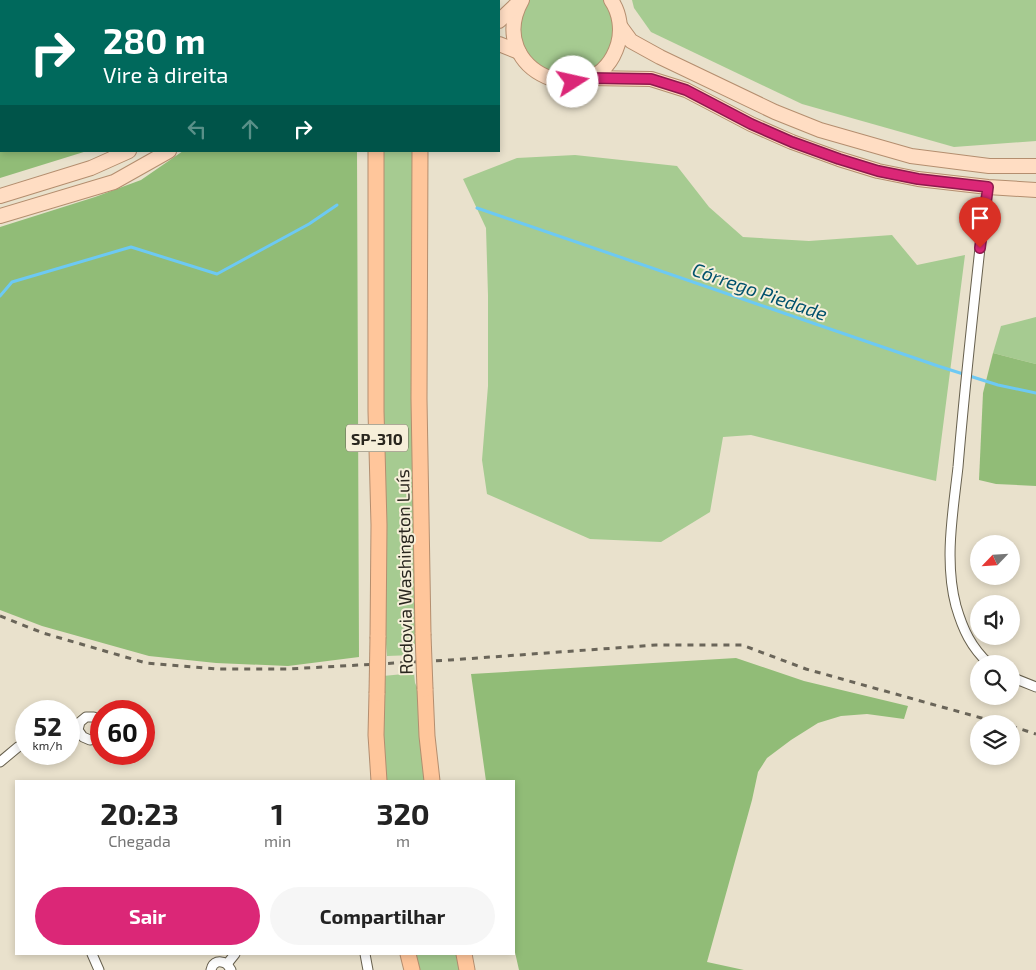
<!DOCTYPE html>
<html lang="pt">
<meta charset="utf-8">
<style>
:root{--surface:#fff;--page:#f6f6f6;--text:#222;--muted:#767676;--accent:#db2777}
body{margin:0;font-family:"Exo 2",sans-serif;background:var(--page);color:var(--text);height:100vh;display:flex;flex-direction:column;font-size:19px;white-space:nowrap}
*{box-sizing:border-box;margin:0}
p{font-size:16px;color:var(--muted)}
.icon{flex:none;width:28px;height:28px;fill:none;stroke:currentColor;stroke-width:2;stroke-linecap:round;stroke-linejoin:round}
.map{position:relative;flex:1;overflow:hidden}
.panel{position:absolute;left:15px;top:780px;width:500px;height:175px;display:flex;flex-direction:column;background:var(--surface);border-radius:0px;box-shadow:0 2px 8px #0003}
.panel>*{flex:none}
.top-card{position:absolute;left:0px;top:0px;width:500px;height:152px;box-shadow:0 2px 8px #0003;background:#00695c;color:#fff;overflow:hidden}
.needle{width:32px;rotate:245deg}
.fabs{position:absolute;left:970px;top:535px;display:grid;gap:10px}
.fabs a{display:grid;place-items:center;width:50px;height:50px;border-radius:50%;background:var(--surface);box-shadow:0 2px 8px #0003;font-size:25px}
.speed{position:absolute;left:15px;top:700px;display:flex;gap:10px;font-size:25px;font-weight:700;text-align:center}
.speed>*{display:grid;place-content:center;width:65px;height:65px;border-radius:50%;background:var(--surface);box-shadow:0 2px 8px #0003;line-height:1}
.speed small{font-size:12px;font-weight:400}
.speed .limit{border:8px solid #d22;background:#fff;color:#111}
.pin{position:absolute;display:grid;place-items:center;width:42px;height:42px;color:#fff;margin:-51px -21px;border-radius:50% 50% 50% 0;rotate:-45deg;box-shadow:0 0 5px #0007}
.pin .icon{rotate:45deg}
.me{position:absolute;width:55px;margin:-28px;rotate:80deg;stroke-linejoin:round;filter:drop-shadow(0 0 4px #0008)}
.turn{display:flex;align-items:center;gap:18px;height:105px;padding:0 20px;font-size:22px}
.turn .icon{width:65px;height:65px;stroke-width:2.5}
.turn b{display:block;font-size:35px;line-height:42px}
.lanes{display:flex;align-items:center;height:48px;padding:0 20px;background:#0003;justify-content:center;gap:25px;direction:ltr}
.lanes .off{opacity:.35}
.eta{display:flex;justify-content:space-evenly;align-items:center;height:85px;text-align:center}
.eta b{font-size:30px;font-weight:700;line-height:35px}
.button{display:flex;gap:10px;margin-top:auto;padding:10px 20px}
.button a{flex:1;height:58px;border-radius:30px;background:var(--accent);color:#fff;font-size:20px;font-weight:700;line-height:58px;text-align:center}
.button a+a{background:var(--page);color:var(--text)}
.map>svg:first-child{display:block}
.green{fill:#a6cb91}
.forest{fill:#91bc77}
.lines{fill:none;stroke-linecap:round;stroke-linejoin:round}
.stream{stroke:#6dc9f3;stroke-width:3}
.minor-casing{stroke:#67604e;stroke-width:11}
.primary-casing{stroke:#b48e6f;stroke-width:16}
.motorway-casing{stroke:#b48e6f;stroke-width:17}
.minor{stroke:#fff;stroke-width:9}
.primary{stroke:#ffddc3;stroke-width:14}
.motorway{stroke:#ffc69b;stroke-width:15}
.rail{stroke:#6a6559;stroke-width:3;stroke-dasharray:6 6;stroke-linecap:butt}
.motorway-bridge-casing{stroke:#b48e6f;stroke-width:17;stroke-linecap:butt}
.motorway-bridge{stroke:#ffc69b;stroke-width:15}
.route-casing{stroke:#8e194d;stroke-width:12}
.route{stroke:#db2777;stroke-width:9}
.labels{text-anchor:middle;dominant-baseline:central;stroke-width:4;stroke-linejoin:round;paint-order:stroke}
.shield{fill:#f6efd9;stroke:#666256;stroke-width:1}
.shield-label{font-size:16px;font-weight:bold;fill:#29261e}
.street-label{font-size:18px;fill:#29261e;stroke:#f6efd9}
.water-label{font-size:19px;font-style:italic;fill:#00516c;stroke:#f6efd9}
</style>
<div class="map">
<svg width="1036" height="970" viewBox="0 0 1036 970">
<rect width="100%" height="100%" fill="#e9e1cc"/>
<!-- green -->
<g class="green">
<path d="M528,0H606L615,21L612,46L598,67L575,77L550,74L529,59L519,36L522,11Z"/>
<path d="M632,0H1036V141L954,147L802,104L651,32L634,8Z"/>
<path d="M384,151H414L415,644L413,645V655L387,656L386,644H384L381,403L384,316Z"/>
<path d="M575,155L677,166L709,207L743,237L809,241L892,235L917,265L965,255L936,481L751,435L723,437L710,512L661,542L590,539L487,494L482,460L488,386V295L486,228L463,179L517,158Z"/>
<path d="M1036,317V364L993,353L1001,326Z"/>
<path d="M414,673L415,683L417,687L425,781H385L383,766V676Z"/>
<path d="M413,954H457L461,970H417Z"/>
</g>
<!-- forest -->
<g class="forest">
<path d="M0,0H177L1,1V151H87L0,178Z"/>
<path d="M183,151H357L359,657L288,666L216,663L149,656L42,626L0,610V227L95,197L141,180Z"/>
<path d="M993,353L1036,364V486L996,484L979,480L983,393Z"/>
<path d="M736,658L804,681L908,706L904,719L867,714L841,716L818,723L791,740L767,758L758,772L752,800L707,962L744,970H519L514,948V781H486L471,674Z"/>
</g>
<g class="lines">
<!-- stream -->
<g class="stream">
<path d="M477,208L938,366L998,385L1036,393"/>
<path d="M0,296L12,282L131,247L217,274L309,224L337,205"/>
</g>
<defs>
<g id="minor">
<path d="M988,187L984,210C975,296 965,381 958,467C953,512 944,561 956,606C963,630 971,647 989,664"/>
<path d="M1011,677L1036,687"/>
<path d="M101,725L94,717H86L80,722L78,730L83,737L90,740L98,737L101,732"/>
<path d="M0,762L18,747L26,743"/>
<path d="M92,954L99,970"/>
<path d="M365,954L368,970"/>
<path d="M227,964L235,954"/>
<path d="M211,970C213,961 220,960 227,964L231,970"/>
</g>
<g id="primary">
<path d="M277,0L278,1"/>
<path d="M522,0C482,71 595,119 618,44C622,30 620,13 611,0"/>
<path d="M190,1L191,0"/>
<path d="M499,21L519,2"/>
<path d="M620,26L631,41L660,57L775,112L820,130L911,156L989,166H1036"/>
<path d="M499,44L519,52"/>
<path d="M589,78L651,79L686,90L751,124L792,142L839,159L878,171L918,179L988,187L1036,190"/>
<path d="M0,196L91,168L129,151"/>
<path d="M0,216L114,182L169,151"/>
</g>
<g id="motorway">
<path d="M371,0L372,1"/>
<path d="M422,1V0"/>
<path d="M376,151V411L379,525L378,637"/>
<path d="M420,151L419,399L423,634"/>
<path d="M425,689L427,736L432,781"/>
<path d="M377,693L376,735L379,781"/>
<path d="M408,954L412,970"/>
<path d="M464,954L467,970"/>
</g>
</defs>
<!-- minor casing -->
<use href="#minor" class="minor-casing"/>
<!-- primary casing -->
<use href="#primary" class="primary-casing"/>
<!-- motorway casing -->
<use href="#motorway" class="motorway-casing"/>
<!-- minor -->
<use href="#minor" class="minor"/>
<!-- primary -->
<use href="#primary" class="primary"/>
<!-- motorway -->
<use href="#motorway" class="motorway"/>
<!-- rail -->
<g class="rail">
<path d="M0,616L43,633L146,663L216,669H287L450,660L656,645H742L806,669L1003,724"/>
<path d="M1011,726L1036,734"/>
</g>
<defs>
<g id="motorway-bridge">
<path d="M423,634L425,689"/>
<path d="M377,693L378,637"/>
</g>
</defs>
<!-- motorway-bridge casing -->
<use href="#motorway-bridge" class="motorway-bridge-casing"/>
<!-- motorway-bridge -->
<use href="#motorway-bridge" class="motorway-bridge"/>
</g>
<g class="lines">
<defs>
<path id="route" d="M573,82L589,78L651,79L686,90L751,124L792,142L839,159L878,171L918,179L988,187L980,248"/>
</defs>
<!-- route casing -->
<use href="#route" class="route-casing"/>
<!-- route -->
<use href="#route" class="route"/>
</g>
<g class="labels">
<!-- shield labels -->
<rect class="shield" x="346" y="424.5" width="62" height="27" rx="4"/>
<g class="shield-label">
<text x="377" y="438">SP-310</text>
</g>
<!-- street labels -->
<g class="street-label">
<text transform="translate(404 572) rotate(-91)">Rodovia Washington Luís</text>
</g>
<!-- water labels -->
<g class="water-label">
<text transform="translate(760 291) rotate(19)">Córrego Piedade</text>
</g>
</g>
</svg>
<div class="fabs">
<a><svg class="needle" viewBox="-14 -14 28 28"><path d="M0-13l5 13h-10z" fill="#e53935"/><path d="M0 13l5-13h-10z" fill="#767676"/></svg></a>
<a><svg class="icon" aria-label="sound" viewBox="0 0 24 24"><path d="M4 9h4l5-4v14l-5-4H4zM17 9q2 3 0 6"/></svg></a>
<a><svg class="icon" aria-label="search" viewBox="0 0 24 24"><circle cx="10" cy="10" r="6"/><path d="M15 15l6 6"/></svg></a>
<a><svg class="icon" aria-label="layers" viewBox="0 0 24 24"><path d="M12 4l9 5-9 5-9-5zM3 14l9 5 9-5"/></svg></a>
</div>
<div class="speed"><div>52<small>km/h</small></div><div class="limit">60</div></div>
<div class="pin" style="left:980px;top:248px;background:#d93025"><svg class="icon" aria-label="arrive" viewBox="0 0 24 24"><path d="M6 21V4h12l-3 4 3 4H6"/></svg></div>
<svg class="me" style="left:573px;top:82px" viewBox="-20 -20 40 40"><circle r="19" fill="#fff"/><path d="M0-13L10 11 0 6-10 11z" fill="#db2777"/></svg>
<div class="top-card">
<div class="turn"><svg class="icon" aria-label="right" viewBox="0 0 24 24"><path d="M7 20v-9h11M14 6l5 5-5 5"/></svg><div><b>280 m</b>Vire à direita</div></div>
<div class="lanes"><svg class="icon off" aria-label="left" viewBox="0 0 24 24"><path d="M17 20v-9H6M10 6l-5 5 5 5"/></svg><svg class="icon off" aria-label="ahead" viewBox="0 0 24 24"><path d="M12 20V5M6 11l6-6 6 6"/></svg><svg class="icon" aria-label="right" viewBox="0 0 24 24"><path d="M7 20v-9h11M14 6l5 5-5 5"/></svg></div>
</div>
<section class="panel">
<div class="eta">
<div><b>20:23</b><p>Chegada</p></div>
<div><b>1</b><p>min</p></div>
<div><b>320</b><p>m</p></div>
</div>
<div class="button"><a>Sair</a><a>Compartilhar</a></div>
</section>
</div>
